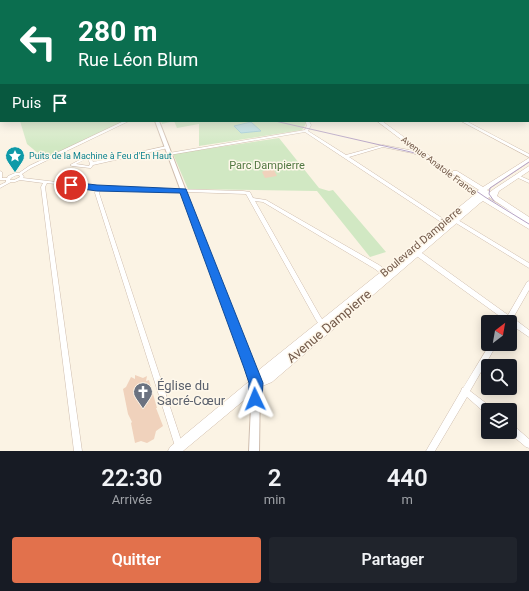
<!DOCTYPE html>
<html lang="fr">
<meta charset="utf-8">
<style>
:root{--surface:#171b24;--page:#20242c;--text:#f1f3f6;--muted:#9ea1a6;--accent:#e2714c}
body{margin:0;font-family:Roboto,sans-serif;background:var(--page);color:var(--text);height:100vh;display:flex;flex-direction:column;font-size:15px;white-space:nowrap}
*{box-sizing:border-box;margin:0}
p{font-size:13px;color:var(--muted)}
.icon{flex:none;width:22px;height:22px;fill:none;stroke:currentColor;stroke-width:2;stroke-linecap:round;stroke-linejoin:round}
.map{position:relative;height:451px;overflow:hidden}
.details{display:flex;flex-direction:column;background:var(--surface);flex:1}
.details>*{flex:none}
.top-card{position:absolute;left:0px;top:0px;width:529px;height:122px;box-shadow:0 2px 10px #0003;background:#0b6e4f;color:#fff;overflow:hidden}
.needle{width:26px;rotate:31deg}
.buttons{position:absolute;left:481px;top:315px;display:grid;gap:8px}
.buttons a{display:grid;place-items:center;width:36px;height:36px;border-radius:4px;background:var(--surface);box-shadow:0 2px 10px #0003;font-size:20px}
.pin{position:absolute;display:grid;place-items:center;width:34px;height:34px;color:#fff;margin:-17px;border:2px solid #fff;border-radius:50%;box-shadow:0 1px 4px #0007}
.me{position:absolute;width:44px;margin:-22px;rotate:358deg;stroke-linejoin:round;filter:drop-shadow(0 0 3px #0008)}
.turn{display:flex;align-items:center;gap:14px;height:84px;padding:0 12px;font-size:18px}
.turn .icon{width:52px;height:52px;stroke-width:2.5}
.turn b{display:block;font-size:28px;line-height:34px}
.then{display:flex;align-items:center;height:38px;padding:0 12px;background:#0003;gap:8px;font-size:15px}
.eta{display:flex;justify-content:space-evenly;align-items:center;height:68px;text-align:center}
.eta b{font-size:24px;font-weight:600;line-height:28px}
.button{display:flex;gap:8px;margin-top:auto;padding:8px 12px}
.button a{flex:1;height:46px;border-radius:4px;background:var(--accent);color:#fff;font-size:16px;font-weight:600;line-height:46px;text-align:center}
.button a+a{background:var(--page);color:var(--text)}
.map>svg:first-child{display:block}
.green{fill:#d1e8c3}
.water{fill:#b9dde4;stroke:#a0ccd6}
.building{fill:#f0d2bc}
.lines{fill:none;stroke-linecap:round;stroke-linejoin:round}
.minor-casing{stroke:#cfbdae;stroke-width:1}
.tertiary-casing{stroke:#cfbdae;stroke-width:2}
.secondary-casing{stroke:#d1bdab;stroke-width:1}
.minor{fill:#fff;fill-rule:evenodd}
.tertiary{fill:#fff;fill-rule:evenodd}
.secondary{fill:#fff;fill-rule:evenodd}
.tram{stroke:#b6a3c4;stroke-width:1}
.route{fill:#1a73e8;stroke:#114b97}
.labels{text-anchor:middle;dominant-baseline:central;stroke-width:3;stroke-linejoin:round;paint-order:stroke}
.far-culture-label{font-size:9px;fill:#0d838f;stroke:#fef7ea;text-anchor:start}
.far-street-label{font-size:9px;fill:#735a4a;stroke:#fef7ea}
.park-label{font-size:11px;fill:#527842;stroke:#fef7ea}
.street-label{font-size:11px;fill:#735a4a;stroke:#fef7ea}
.near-street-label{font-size:13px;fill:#735a4a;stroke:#fef7ea}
.near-worship-label{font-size:13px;fill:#5b616d;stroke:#fef7ea;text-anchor:start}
</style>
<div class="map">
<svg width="529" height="451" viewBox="0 0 529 451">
<rect width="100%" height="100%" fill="#fbf3e4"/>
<!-- green -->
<g class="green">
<path d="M20,121H124L45,159L27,144Z"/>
<path d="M161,121H305L307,122L302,130L199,146V124L177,128L174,121L162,124Z"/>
<path d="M279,138L319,188L329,191L333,190L386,252L370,257L317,191L188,189L173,154Z"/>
</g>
<!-- water -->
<path class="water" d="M251,122L261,131L241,133L234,126Z"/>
<!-- building -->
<g class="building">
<path d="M268,169L274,170L277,176L265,178L262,172Z"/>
<path d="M135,375L143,378L147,376L146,381L149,380L157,408H156L163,426L156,431L154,439L147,443L141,441L135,443L131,423L132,422L128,414L123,389L126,387L131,377L135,379Z"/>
</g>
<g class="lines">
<defs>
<g id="minor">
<rect x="0" y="85" width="1" height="2"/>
<rect x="0" y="90" width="1" height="4"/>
<rect x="528" y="111" width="1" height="2"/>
<path d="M124,121H129L31,168L22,174L24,177L23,178L99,187L243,191L250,192L253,198L266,200L379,265L391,274L392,276L391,278H387L375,269L263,202L255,201L320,316L326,325L325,327L323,328L321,327L316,320L246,194L101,189L99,193L183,446L182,449L179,450L176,449L175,446L95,193L96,189L47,183L45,187L82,451H74L41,187L43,183L20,180L15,182H11L0,188V185L6,182V180H0V171L2,172V178H7L8,176L15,173H19L29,166ZM17,175H19L20,177L14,180H10L11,178Z"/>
<path d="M305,121H309L311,125L308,131L346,155L383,145L414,151L428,156V158H427L412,153L383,147L349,157L451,224V226H447L305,132L169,155L167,154L169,153L305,130L307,125Z"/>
<path d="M461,121H466L529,154V157Z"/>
<path d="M167,146L169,147L168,148L93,165L91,168H90L72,166L70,165L89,155L91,156L93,162ZM88,158L90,164L89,166L76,164Z"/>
<path d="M516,175H518L529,180V183L516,177Z"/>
<path d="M453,217L529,263V268L451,220V219Z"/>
<path d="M411,248H415L508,315L527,282L529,281V290L513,318L529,330V337L510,324V322H504L505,320L411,252L410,250Z"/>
<path d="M490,344H497L470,391L491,407L492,410H488V414L485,413L467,397L435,451H426L461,391L462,388H463Z"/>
<path d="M510,424L513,425L529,439V448L526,447L508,432H510Z"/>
</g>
<path id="tertiary" d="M155,121H159L260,383L259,451H249L252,383Z"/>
<path id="secondary" d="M377,121H382L453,173V171H457L483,187L529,158V162L487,190L490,192L494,189L529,166V171L499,191L497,196L529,217V229L483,201L480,203L272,382L260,387L183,451H168L170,447L252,379L260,369L377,275L380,273L383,276L449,221L446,219L447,217L474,195ZM454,174L479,190L477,191ZM489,197L515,214L488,198Z"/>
</defs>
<!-- minor casing -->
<use href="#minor" class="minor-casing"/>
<!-- tertiary casing -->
<use href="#tertiary" class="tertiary-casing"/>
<!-- secondary casing -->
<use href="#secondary" class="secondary-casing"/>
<!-- minor -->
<use href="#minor" class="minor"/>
<!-- tertiary -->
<use href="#tertiary" class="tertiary"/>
<!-- secondary -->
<use href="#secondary" class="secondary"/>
<!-- tram -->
<g class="tram">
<path d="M275,121L424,155L485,197L529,224"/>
<path d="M494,201L489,194L490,188L529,162"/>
</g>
</g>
<!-- sky -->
<linearGradient id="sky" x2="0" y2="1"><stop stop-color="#95c4e6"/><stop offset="0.56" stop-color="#fdfaf3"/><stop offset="1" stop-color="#fdfaf3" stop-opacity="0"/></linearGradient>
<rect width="529" height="147" fill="url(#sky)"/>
<!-- route -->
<path class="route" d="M71,182L97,185L186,189L263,383L262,399L260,404L255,406L250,404L248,399L249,383L244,368L180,193L97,191L68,187L67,185Z"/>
<!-- icons -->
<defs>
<symbol id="sight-pin" viewBox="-11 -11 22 30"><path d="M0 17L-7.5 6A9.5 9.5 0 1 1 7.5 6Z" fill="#0f9aa8" stroke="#fef7ea"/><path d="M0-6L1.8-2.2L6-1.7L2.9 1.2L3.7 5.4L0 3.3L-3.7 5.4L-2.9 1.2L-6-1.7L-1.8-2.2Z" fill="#fff"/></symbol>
<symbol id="church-pin" viewBox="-11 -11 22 30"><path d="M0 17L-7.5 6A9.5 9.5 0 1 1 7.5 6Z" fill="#6b7280" stroke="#fef7ea"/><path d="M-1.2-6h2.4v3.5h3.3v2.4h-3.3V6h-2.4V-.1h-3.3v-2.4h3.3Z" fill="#fff"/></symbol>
</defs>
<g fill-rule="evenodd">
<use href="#sight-pin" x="4" y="145" width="22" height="30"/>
<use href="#church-pin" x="132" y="381" width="22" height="30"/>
</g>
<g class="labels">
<!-- far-culture labels -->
<g class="far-culture-label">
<text x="29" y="156">Puits de la Machine à Feu d'En Haut</text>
</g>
<!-- far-street labels -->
<g class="far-street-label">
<text transform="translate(439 166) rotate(37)">Avenue Anatole France</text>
</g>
<!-- park labels -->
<g class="park-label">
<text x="267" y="165">Parc Dampierre</text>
</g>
<!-- street labels -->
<g class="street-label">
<text transform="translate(421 242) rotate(-40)">Boulevard Dampierre</text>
</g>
<!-- near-street labels -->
<g class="near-street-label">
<text transform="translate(329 326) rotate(-40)">Avenue Dampierre</text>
</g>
<!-- near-worship labels -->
<g class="near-worship-label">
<text x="157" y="385">Église du<tspan x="157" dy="15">Sacré-Cœur</tspan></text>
</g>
</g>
</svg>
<div class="buttons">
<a><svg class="needle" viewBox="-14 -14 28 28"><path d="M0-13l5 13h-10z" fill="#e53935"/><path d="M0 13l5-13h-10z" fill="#9ea1a6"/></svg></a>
<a><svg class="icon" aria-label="search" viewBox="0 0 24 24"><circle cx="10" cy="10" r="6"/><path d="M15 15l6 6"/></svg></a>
<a><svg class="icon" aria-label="layers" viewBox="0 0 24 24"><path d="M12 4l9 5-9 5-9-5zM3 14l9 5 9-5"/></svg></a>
</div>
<div class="pin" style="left:71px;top:185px;background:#d93025"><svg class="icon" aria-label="arrive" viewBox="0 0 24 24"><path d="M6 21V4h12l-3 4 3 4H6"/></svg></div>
<svg class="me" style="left:255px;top:399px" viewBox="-20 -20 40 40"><path d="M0-17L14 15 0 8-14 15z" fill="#1a73e8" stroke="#fff" stroke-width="4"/></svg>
<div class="top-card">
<div class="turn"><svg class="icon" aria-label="left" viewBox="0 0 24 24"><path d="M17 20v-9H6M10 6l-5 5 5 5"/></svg><div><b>280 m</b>Rue Léon Blum</div></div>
<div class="then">Puis<svg class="icon" aria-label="arrive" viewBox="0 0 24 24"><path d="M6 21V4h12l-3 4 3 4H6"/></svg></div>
</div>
</div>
<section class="details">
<div class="eta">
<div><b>22:30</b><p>Arrivée</p></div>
<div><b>2</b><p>min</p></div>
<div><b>440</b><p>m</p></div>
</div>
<div class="button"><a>Quitter</a><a>Partager</a></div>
</section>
